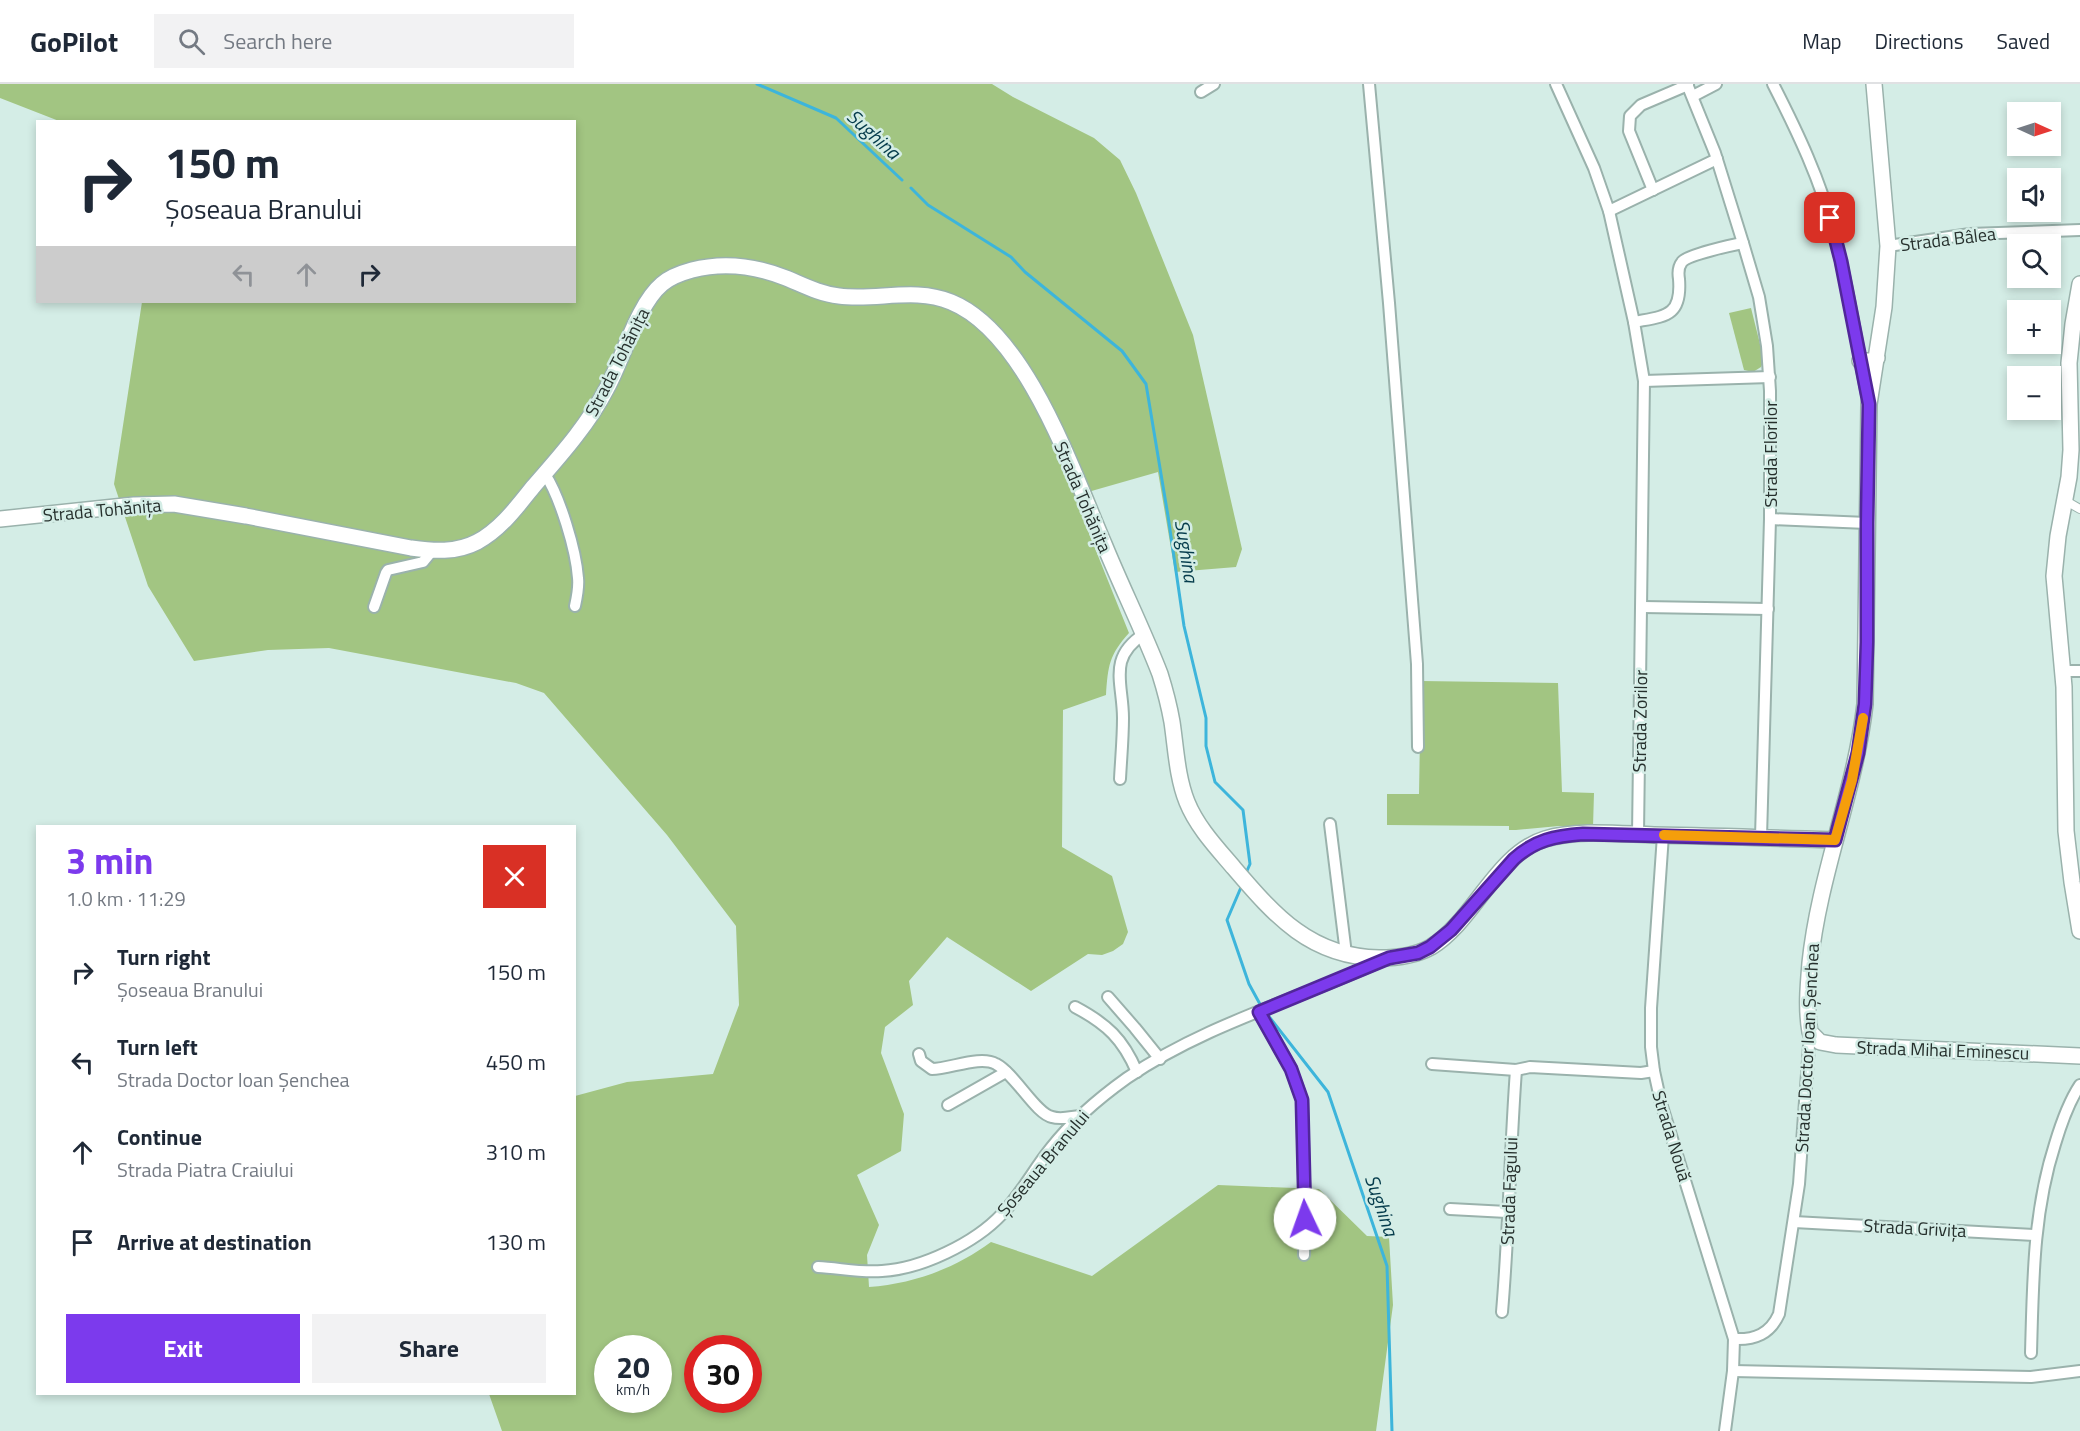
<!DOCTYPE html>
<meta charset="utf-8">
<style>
:root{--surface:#fff;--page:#f2f2f3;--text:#1f2937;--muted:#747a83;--line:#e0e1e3;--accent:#7c3aed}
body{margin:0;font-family:"Titillium Web",sans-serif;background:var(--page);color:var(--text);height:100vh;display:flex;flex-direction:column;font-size:22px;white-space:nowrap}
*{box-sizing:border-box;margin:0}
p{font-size:20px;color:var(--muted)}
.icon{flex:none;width:33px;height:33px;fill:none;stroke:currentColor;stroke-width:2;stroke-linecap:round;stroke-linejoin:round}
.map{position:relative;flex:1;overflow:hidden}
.sheet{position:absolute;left:36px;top:741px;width:540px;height:570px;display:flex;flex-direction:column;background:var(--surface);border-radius:0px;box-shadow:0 3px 9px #0003}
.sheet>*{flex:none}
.banner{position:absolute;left:36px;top:36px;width:540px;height:183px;border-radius:0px;box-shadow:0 3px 9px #0003;background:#fff;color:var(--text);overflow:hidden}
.needle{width:39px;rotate:93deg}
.buttons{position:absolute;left:2007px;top:18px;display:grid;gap:12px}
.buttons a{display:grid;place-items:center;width:54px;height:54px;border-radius:0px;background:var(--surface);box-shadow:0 3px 9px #0003;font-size:30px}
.speed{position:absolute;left:594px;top:1251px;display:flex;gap:12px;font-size:30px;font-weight:700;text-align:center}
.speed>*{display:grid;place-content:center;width:78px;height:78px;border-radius:50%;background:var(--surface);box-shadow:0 3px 9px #0003;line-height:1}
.speed small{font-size:15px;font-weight:400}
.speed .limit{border:9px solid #d22;background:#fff;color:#111}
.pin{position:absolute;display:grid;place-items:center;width:51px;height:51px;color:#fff;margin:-26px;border-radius:12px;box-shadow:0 3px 9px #0006}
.me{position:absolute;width:66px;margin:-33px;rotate:357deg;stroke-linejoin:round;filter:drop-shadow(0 0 4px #0008)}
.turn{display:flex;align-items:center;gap:21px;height:126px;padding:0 30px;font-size:27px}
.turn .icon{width:78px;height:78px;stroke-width:2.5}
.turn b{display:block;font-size:42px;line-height:51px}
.lanes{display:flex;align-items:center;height:57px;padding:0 30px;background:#0003;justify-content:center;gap:30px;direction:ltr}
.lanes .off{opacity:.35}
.round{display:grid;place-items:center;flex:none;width:63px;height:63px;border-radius:0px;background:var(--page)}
.headline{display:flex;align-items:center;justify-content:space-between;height:102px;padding:0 30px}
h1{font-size:36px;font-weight:700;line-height:45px;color:var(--accent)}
.cta{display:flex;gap:12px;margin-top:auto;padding:12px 30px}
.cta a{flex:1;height:69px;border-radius:0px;background:var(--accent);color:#fff;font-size:24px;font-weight:700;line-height:69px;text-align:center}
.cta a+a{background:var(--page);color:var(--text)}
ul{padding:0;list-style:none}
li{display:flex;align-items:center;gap:18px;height:90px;padding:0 30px}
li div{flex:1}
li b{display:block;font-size:22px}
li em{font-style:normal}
header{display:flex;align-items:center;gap:36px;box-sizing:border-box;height:84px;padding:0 30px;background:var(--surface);border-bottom:2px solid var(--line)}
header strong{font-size:28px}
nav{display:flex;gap:33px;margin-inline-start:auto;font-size:21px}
.search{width:420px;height:54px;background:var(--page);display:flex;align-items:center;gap:15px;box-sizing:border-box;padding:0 21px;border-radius:0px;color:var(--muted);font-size:22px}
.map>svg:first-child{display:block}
.green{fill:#a2c582;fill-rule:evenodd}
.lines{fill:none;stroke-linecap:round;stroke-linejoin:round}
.stream{stroke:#3db5db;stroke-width:3}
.pedestrian-casing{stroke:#9ab2ac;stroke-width:10}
.minor-casing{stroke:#9ab2ac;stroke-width:14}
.secondary-casing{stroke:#9ab2ac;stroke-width:18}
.pedestrian{stroke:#fff;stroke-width:8}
.minor{stroke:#fff;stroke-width:10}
.secondary{stroke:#fff;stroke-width:15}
.route-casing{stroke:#51269a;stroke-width:15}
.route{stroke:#7c3aed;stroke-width:10}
.slow{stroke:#f59e0b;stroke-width:10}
.labels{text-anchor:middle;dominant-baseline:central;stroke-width:5;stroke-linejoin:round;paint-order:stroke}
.street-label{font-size:18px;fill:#26302d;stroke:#d4ede6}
.water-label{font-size:20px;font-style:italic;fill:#043b4b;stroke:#d4ede6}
</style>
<header>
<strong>GoPilot</strong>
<div class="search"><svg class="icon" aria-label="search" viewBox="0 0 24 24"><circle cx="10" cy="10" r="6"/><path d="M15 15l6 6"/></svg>Search here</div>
<nav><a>Map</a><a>Directions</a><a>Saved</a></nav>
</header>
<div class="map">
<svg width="2080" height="1347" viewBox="0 0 2080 1347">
<rect width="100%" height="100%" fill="#d4ede6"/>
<!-- green -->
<g class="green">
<path d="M0,0H992L1013,13L1094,54L1120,76L1136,109L1193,251L1242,465L1236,483L1175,488L1158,388L1074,412L1129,549C1109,571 1108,582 1106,611L1063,626L1062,763L1112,792L1128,848L1123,860L1113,867L1102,871L1088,870L1031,907L947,853L909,897L913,921L885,943L881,969L904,1030L901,1067L857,1091L879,1141L867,1171L869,1203C913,1200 956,1184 991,1158L1092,1192L1218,1101L1319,1105L1367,1152L1389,1153L1393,1221L1376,1347H502L489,1310H574L575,1012L627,998L713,990L739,921L736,842L667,751L544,609L516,599L329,564L268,566L194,577L148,502L114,400L142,218H574V38L59,37L0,14ZM608,1264H658V1316H608ZM698,1264H748V1316H698Z"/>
<path d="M1751,224L1764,276L1761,283L1753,288L1744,286L1729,229Z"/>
<path d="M1421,597L1558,599L1562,708L1594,709L1593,743L1559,742L1516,746H1509V742L1387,741V710H1419Z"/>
</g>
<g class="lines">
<!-- stream -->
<g class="stream">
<path d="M757,0L836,34L902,96"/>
<path d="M911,104L928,121L1011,173L1025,188L1122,267L1146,300L1168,432L1184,542L1206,634V662L1215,698L1243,726L1250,780L1246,789"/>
<path d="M1242,801L1227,836L1249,900L1261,922"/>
<path d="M1267,930L1328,1008L1387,1182L1392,1347"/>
</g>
<defs>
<path id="pedestrian" d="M2066,417L2080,425"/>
<g id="minor">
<path d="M1369,0L1389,219L1417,580L1418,663"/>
<path d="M1556,0L1594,84L1609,127L1634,238L1644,297L1638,750"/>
<path d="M1687,0L1715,69L1743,159L1759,213L1767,262L1770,307V435L1761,753"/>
<path d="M1773,0C1797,47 1821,97 1834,149C1848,201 1856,257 1867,311"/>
<path d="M1201,8L1214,0"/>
<path d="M1693,12L1716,0"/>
<path d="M1653,106L1629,47L1630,32L1641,21L1688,1"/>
<path d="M1609,127L1717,75"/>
<path d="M1888,162L1970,150L2080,146"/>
<path d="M1634,238C1665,232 1682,233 1679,195C1678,189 1678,183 1682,178C1687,171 1732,161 1743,159"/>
<path d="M1644,297L1770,293"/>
<path d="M545,390C560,413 576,466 578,494C579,503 577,513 575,522"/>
<path d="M1770,435L1867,439"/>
<path d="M374,523L386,489L388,486L423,478L432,467"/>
<path d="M1643,523L1768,525"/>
<path d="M2063,587H2080"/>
<path d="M1120,695C1121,675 1123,655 1123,634C1123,599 1107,574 1144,550"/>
<path d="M1330,740L1346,870"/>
<path d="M1663,751L1651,924V963L1654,987L1661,1019L1734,1255L1733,1287L1725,1347"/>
<path d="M1108,913L1135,944L1160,975"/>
<path d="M1075,923C1107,940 1123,955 1137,988"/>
<path d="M1259,928L1291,985L1302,1016L1305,1135L1304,1171"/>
<path d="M919,970L921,977L932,985C950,985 980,971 996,980C1015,990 1036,1030 1052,1033C1061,1036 1070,1033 1079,1032"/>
<path d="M1432,980L1516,986L1530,983L1641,989L1654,987"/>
<path d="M948,1021L1006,988"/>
<path d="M1450,1125L1507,1128"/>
<path d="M1794,1138L2035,1151"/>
<path d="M818,1183C839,1184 861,1189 882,1187C921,1185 975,1159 1002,1130C1021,1110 1034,1085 1051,1064C1072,1037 1099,1014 1127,994C1206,940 1300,915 1386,875"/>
<path d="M1502,1228C1509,1147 1510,1067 1516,986"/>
<path d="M1734,1255C1755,1256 1770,1250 1779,1230L1799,1100L1810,948"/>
<path d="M2031,1269C2033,1198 2033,1128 2055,1060C2061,1040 2068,1019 2080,1001"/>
<path d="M1733,1287L2031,1293L2080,1287"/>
</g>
<g id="secondary">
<path d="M1874,0L1888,162L1884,223L1869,320L1865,620C1855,708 1819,791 1810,879C1808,903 1806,925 1810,948L1820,958L1836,961L2080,972"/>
<path d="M2080,200L2073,240L2069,279L2071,366L2069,393L2058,452L2054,492L2064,603L2066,747L2072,798L2080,847"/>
<path d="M1860,277H1872L1877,274"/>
<path d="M0,435L134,421L174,420L246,432L411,464C433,467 456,469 477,458C500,446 517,423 533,403C560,372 588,341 607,304C623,275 637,221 662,200C670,193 681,189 692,186C723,178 756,182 786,194C803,201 820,210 839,212C876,217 915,203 951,218C1027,249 1073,389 1104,460C1122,504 1143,546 1160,590C1165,606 1169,621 1172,638C1176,665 1177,693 1187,718C1197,743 1217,764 1234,784C1275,832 1311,873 1379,874C1397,874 1415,872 1431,863C1474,837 1496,770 1545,755C1577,745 1621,750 1654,751C1714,752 1775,754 1835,756"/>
</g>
</defs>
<!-- pedestrian casing -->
<use href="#pedestrian" class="pedestrian-casing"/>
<!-- minor casing -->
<use href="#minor" class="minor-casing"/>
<!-- secondary casing -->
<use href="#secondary" class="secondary-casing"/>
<!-- pedestrian -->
<use href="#pedestrian" class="pedestrian"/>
<!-- minor -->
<use href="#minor" class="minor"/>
<!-- secondary -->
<use href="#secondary" class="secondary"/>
</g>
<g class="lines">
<defs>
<path id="route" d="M1305,1135L1302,1016L1291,985L1259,928L1389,874L1418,869L1430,863L1451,846L1514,775C1535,756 1555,752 1583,750L1835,756L1858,669L1865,620L1867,558V439L1869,320L1841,177L1830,134"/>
</defs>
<!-- route casing -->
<use href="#route" class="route-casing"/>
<!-- route -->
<use href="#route" class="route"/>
<!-- slow -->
<path class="slow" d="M1664,751L1835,756L1852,696L1863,634"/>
</g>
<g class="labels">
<!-- street labels -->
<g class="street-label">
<text transform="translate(1948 155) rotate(-7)">Strada Bâlea</text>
<text transform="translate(617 278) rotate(-63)">Strada Tohănița</text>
<text transform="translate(1770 370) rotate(-90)">Strada Florilor</text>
<text transform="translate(1083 413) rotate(67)">Strada Tohănița</text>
<text transform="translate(102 426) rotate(-5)">Strada Tohănița</text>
<text transform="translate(1640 637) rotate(-89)">Strada Zorilor</text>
<text transform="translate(1807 964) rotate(-87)">Strada Doctor Ioan Șenchea</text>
<text transform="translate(1943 966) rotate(2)">Strada Mihai Eminescu</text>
<text transform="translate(1672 1052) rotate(73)">Strada Nouă</text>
<text transform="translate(1043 1079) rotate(-50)">Șoseaua Branului</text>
<text transform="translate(1509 1107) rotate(-88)">Strada Fagului</text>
<text transform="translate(1915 1144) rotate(3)">Strada Grivița</text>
</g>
<!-- water labels -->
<g class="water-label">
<text transform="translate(874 50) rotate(42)">Sughina</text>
<text transform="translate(1187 467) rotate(81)">Sughina</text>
<text transform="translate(1382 1121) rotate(71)">Sughina</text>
</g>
</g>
</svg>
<div class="buttons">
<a><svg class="needle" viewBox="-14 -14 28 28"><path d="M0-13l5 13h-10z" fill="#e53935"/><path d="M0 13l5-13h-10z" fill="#747a83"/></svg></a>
<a><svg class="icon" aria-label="sound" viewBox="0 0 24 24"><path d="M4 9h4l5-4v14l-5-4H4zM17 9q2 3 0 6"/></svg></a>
<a><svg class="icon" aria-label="search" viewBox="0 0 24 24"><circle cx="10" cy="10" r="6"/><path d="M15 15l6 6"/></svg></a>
<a>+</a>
<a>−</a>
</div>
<div class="speed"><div>20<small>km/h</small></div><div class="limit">30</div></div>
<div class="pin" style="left:1830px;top:134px;background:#d93025"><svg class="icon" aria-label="arrive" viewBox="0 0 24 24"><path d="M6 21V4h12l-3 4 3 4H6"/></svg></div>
<svg class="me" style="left:1305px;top:1135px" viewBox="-20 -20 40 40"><circle r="19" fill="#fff"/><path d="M0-13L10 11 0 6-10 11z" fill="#7c3aed"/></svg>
<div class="banner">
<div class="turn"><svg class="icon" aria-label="right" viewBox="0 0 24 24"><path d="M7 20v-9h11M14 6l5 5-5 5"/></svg><div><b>150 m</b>Șoseaua Branului</div></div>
<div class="lanes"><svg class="icon off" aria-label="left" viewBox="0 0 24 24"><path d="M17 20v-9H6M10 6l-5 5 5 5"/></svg><svg class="icon off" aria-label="ahead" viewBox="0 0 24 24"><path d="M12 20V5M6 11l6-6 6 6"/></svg><svg class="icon" aria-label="right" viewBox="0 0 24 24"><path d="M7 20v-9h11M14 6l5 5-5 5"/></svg></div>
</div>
<section class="sheet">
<div class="headline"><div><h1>3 min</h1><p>1.0 km · 11:29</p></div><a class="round" style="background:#d93025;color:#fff"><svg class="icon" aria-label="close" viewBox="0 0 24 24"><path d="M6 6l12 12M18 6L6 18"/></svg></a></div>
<ul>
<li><svg class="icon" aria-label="right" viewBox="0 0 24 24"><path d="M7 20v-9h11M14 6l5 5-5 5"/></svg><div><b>Turn right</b><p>Șoseaua Branului</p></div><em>150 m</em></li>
<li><svg class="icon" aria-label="left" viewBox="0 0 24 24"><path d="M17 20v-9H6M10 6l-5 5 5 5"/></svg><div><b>Turn left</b><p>Strada Doctor Ioan Șenchea</p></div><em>450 m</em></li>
<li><svg class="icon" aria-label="ahead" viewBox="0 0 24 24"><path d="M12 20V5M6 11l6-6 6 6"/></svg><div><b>Continue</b><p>Strada Piatra Craiului</p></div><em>310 m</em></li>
<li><svg class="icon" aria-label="arrive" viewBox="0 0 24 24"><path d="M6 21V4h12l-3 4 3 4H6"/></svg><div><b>Arrive at destination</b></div><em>130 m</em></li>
</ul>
<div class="cta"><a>Exit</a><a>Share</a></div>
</section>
</div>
